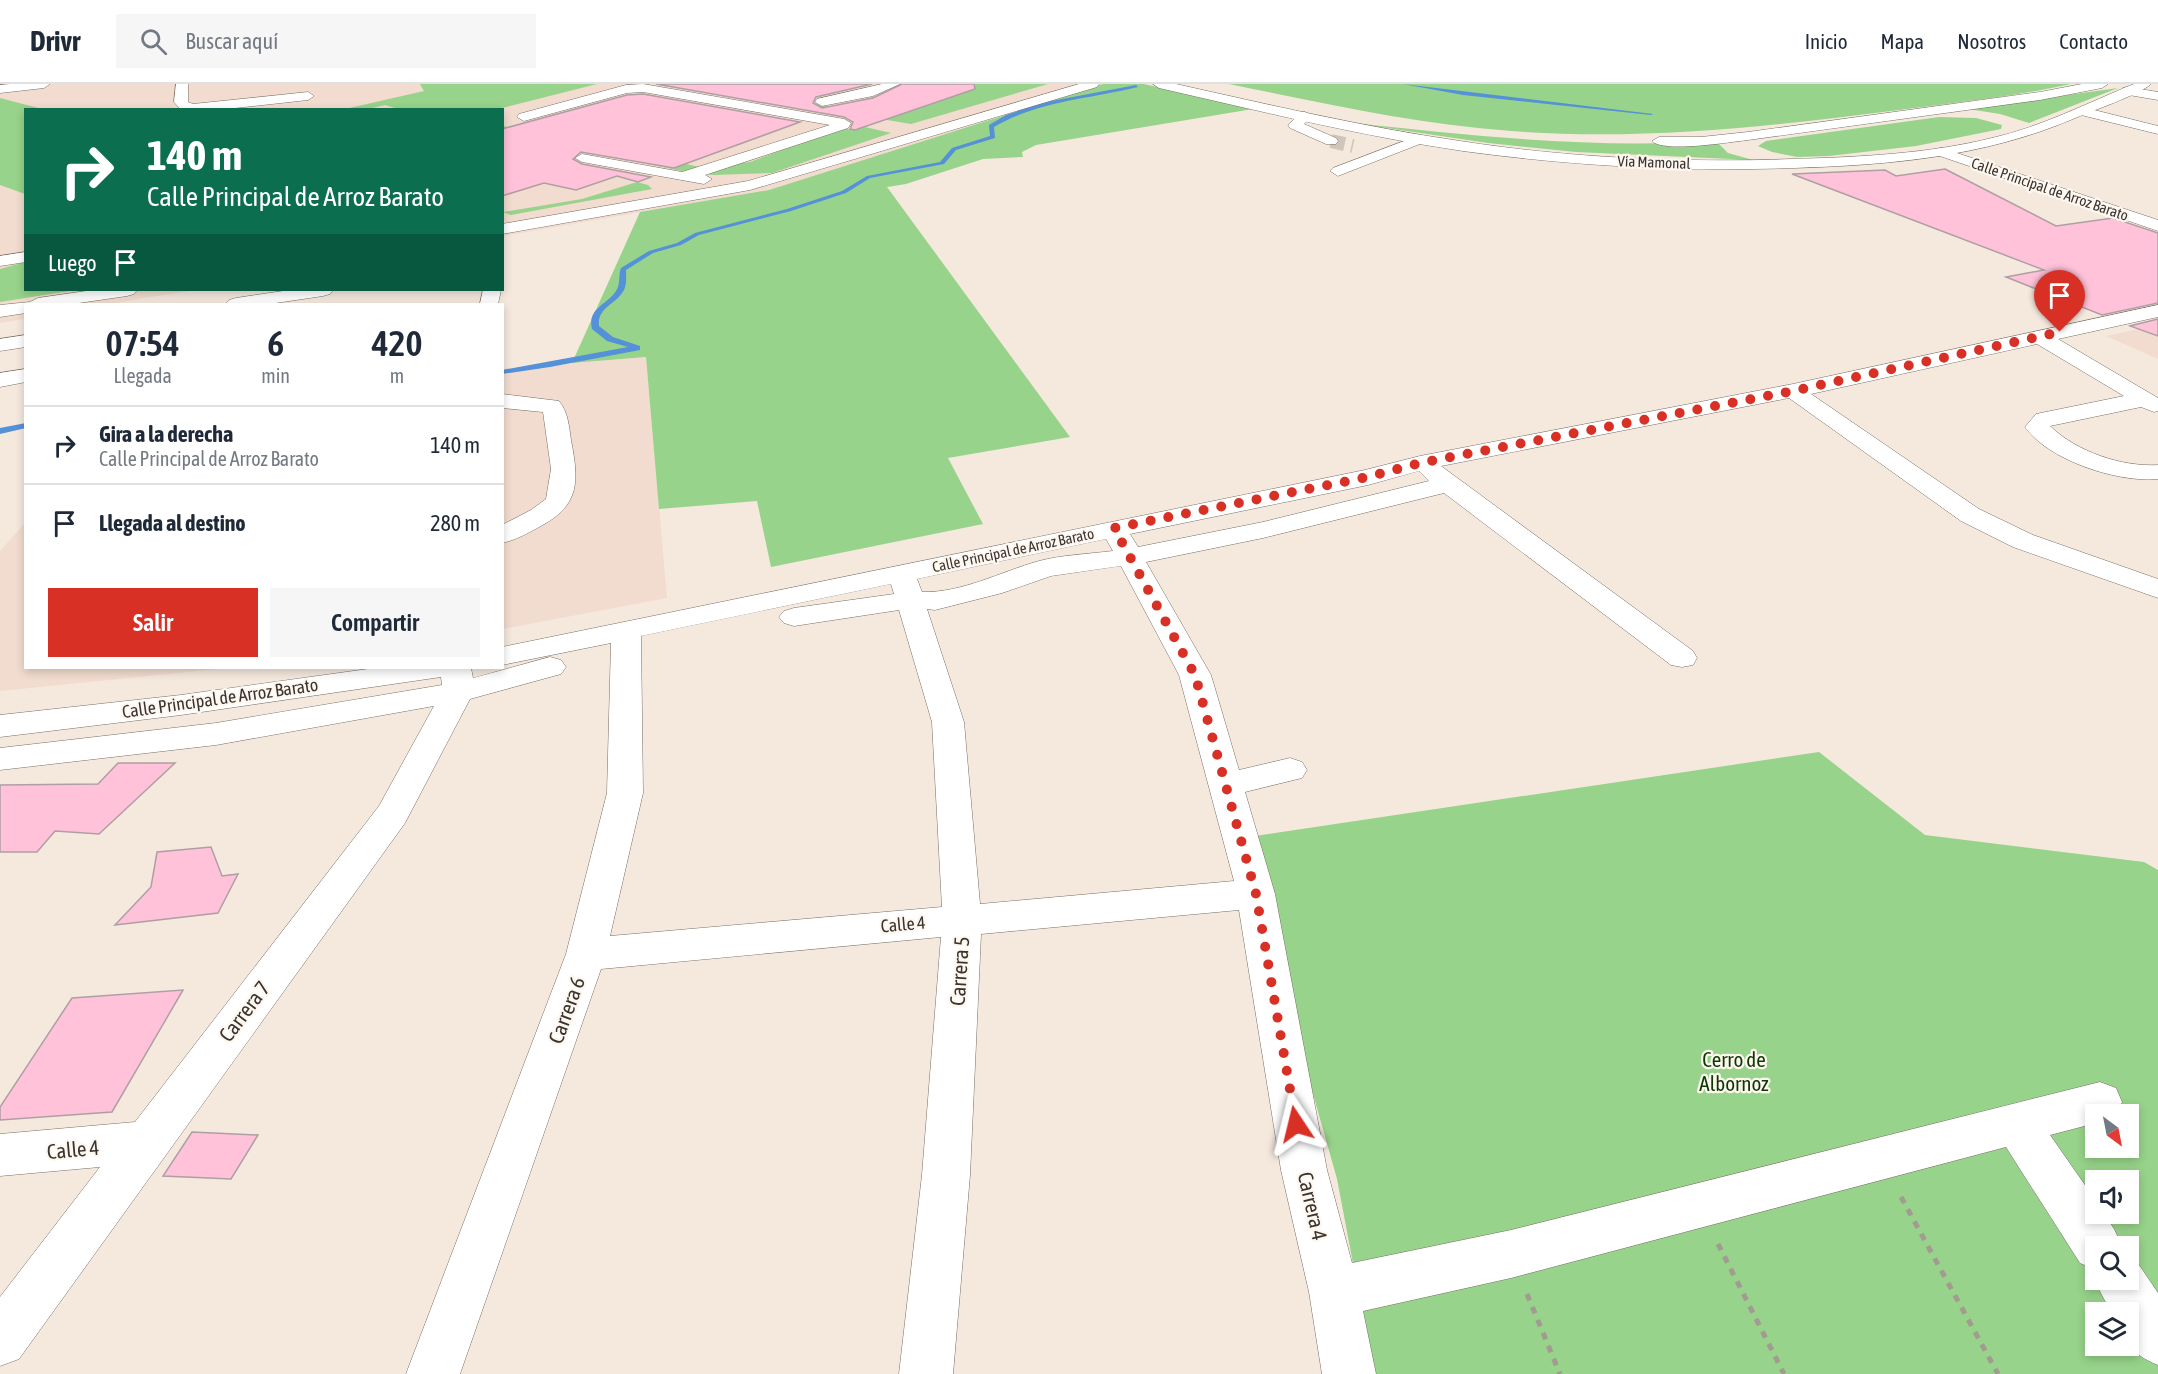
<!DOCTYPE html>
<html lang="es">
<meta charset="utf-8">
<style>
:root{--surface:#fff;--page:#f6f6f7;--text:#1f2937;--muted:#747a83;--line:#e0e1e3;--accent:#d93025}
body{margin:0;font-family:"Asap Condensed",sans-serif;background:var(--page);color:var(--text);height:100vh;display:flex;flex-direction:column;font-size:22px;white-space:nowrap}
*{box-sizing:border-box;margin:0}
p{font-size:20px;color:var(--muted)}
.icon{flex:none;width:33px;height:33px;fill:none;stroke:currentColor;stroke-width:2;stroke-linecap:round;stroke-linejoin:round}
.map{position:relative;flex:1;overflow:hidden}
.panel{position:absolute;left:24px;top:219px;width:480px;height:366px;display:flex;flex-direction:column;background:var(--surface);border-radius:0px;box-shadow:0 3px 9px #0003}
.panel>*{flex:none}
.banner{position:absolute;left:24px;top:24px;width:480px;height:183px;border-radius:0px;box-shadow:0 3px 9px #0003;background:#0b6e4f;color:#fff;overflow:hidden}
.needle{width:39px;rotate:148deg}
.buttons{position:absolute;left:2085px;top:1020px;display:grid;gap:12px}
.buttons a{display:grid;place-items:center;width:54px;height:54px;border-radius:0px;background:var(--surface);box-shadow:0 3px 9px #0003;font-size:30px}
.pin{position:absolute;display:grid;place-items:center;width:51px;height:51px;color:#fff;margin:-62px -26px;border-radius:50% 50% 50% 0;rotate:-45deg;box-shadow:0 0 6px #0007}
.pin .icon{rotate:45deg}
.me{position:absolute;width:66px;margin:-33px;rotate:350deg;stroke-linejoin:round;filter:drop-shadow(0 0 4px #0008)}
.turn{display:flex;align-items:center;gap:21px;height:126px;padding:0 24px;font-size:27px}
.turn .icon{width:78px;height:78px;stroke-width:2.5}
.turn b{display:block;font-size:42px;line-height:51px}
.then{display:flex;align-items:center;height:57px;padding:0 24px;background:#0003;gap:12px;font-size:22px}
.eta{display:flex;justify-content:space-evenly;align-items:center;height:102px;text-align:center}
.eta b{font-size:36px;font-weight:600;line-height:42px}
.primary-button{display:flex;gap:12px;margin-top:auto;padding:12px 24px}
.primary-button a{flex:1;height:69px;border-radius:0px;background:var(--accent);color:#fff;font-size:24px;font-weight:600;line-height:69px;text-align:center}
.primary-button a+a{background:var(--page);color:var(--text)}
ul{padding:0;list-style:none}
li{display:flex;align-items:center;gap:18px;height:78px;padding:0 24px;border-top:2px solid var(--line)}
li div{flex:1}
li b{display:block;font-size:22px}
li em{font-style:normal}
header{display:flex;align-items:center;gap:36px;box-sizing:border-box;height:84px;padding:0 30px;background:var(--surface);border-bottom:2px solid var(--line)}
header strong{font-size:28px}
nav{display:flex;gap:33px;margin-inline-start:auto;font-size:21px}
.search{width:420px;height:54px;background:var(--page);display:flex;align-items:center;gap:15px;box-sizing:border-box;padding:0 21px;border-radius:0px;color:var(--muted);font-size:22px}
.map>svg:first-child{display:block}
.industrial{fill:#f2dccf}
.green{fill:#97d38a;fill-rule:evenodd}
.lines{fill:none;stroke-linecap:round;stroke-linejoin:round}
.stream{fill:#5491d8;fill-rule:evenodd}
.building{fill:#ffc2d9;stroke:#ae9fa4;stroke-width:1.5}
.minor-tunnel{stroke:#cfc5bb;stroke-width:14;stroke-dasharray:14 7;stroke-linecap:butt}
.minor-casing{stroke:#786e64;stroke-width:1}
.major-casing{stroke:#786e64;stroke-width:1}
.path{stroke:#a39a92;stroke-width:5;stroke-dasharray:7 7;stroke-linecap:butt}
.minor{fill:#fff;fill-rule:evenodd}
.major{fill:#fff;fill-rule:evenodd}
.route{stroke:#d93025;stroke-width:10;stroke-dasharray:0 18}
.labels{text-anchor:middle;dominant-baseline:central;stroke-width:4.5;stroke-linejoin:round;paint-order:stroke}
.far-street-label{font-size:15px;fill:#393430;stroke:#fef7f0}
.street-label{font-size:18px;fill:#393430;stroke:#fef7f0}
.near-street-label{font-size:21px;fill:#393430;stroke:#fef7f0}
.near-park-label{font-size:21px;fill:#0d3803;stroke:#fef7f0}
</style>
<header>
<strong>Drivr</strong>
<div class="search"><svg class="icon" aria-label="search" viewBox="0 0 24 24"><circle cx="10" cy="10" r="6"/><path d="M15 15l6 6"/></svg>Buscar aquí</div>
<nav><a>Inicio</a><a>Mapa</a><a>Nosotros</a><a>Contacto</a></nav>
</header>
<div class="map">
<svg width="2158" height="1290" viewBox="0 0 2158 1290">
<rect width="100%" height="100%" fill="#f5e9de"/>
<!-- industrial -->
<g class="industrial">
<path d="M0,0H1103L769,106L503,152L502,26H26V206H195L109,220H26L25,235L0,239Z"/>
<path d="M2158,241V275L2106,252Z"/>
<path d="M646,273L667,514L503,545V285Z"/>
<path d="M25,439L26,584H228L0,607V467Z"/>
</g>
<!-- green -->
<g class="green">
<path d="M420,0H597L498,25L402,26L385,21L368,25H345L424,7Z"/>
<path d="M669,0L804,17L829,23L905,6L907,0H1048L911,40Z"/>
<path d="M1103,0H1144L1253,25L1036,61L1022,68L1023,73L983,75L906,100L887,103L1070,353L948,374L983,440L771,483L757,417L659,425L646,273L572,279L640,128L769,106Z"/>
<path d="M1229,0H2071C2012,13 1951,19 1891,27C1765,43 1638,57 1511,47C1415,40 1322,19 1229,0Z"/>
<path d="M2118,4L2029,39L2000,30L1968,25Z"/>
<path d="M0,14L42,25L26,26L25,110L0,101Z"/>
<path d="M1939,33L1976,34L2002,41L2001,45L1916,62L1829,72L1797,73L1772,68L1758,62L1766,57Z"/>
<path d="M1353,39C1474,52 1594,65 1716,57L1728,69L1753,76L1576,68L1488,59Z"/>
<path d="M503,42L705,84L750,78L841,44L855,46L865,43L891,49L772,89L714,91L686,88L503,49Z"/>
<path d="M637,98L648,101L652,105L511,131L503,128L582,115Z"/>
<path d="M25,178L26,206H76L0,218V185Z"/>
<path d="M1819,668L1925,751L2144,778L2158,786V1290H1374L1337,1095L1241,754ZM2096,1030H2128V1064H2096ZM2096,1096H2128V1130H2096ZM2096,1162H2128V1196H2096ZM2096,1228H2128V1262H2096Z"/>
</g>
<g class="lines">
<!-- stream -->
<g class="stream">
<path d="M1403,0L1653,30L1651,31L1463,11Z"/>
<path d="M1136,1L1138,3C1089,15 1038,17 994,43L995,54L956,66L944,80L870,94L846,109L791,127L699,151L681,161L653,169L626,186C626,193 627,200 624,206C616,221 597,223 599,242L613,253L640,262V266L550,283L502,290V286L628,263L607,257L592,245C587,224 607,221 616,207C621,200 618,191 621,184L649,167L677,159L695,149L787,125L842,107L867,92L940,78L952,64L990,52L989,41L1006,31L1041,19Z"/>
<path d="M26,339V344L0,350V344Z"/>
</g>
</g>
<!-- building -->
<g class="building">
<path d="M656,0H872L816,13L813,19L822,24L873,14L902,0H974L975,5L855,46L850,45L853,38L844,33Z"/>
<path d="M643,10L800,38L674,84L581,68L573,75L582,80L651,93L638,98L617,92L576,106L544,99L502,112V45L627,11Z"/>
<path d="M1945,85L2056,142L2113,134L2158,149V219L2102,231L2006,193L2044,186L1792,90L1885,86L1896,92Z"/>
<path d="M2158,235V252L2130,242Z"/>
<path d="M118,679H175L99,750L55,747L37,768H0V701L98,700Z"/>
<path d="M211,763L222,792L238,790L218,829L115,841L151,803L157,768Z"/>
<path d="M183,906L112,1028L0,1036V1023L72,914Z"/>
<path d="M192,1048L258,1051L231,1095L163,1092Z"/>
</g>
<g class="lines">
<!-- minor-tunnel -->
<path class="minor-tunnel" d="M1331,57L1353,62"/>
<defs>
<g id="minor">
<path d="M10,0H50L44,4L0,9V1Z"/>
<path d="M176,0H188V18L193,20L308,8L314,12L308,16L217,26H181L174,18Z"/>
<path d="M643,0L844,35L851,39L848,44L705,91L712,95L704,100L582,78L575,74L582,70L682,88L830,41L643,8L627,9L524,37L517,33L519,30L626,1Z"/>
<path d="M882,0H900L873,12L822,22L815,18L817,15Z"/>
<path d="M1079,0H1099L1097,3L750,106L502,150V140L748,97Z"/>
<path d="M2128,3L2158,8V16L2123,10L2122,7L2123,4Z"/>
<path d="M2082,23L2158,42V50L2077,30L2075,27Z"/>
<path d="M1305,28L1312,32L1304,40L1336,54L1338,57L1336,60H1326L1290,44L1288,41L1300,29Z"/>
<path d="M1420,51L1427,55L1425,58L1343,90L1338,92L1330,87L1333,84Z"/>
<path d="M1942,64L2158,136V147L1937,71L1935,68L1937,65Z"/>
<path d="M26,168V178L0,182V172Z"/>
<path d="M93,206H137L134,210L127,212L72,220H26V229L0,233V221L30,218L38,214Z"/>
<path d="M290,206H333L330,210L323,212L269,220H226L229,216L236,214Z"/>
<path d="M483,206H501L498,220H480Z"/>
<path d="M2158,221V233L2058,255L2158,314V327L2154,328L2141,323L2050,342C2077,368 2122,383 2158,381V395C2119,399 2049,377 2025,343L2036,330L2124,312L2037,260L1811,310L1979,425L2033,451L2158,495V514L2013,463L1961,437L1789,314L1441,382L1693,567L1697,574L1693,581L1682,583L1671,581L1444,409L1263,454L1146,478L1211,591L1239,686L1290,674L1302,678L1307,686L1302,694L1245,708L1275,810L1327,1086L1352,1179L1511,1146L2100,998L2116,1004L2122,1018L2117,1030H2096V1039L2050,1051L2096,1117V1130H2104L2114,1145L2122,1162H2096V1186L2080,1179L2006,1063L1511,1194L1363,1227L1376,1290H1322L1309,1208L1281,1086L1239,826L981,850L970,1091L953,1290H899L922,1091L941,853L601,885L460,1290H406L566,870L607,709L611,559L502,581V563L1365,386L1420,372L1793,300ZM1419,387L1429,397L1263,438L1138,463L1130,450L1368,401ZM1106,455L1113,467C1088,470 1062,471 1039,477C1000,488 962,509 922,508L917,495ZM1121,482L1179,591L1234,797L980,820L964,638L927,525L935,526L1002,509L1051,492ZM891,500L894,510L794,524L784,527L779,533L784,539L794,542L899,526L932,638L942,823L610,852L643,709L641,552Z"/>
<path d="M26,251V263L0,267V255Z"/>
<path d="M26,285V298L0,303V289Z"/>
<path d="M502,310L559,317C568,328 569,342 571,356C579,397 580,421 541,442C528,449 516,456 502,459V441L531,426L546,415L551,385L543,328L502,324Z"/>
<path d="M550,573L561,576L566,583L561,590L470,615L405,739L19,1275L0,1282V1213L100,1083L0,1092V1050L135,1038L379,722L434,622L216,661L0,686V664L216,639L442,601L441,593L181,631L0,653V631L181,611L375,584H471L473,594Z"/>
<path d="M2128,1175L2137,1178L2158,1209V1281C2127,1268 2128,1260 2128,1228H2111L2094,1196L2096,1192V1196H2128Z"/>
</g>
<g id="major">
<path d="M1153,0H1176C1270,21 1364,43 1460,57C1570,74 1681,79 1792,75C1859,73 1927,70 1992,54C2041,43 2087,19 2134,0H2151C2141,10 2089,28 2073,35C1983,73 1890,81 1794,84C1683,88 1573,82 1463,67C1361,52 1260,27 1159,4Z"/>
<path d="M2082,0H2108L2102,4L2040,16L1748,56C1730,58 1663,69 1652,57L1659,53H1701L1748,48L2040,8Z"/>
</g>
</defs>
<!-- minor casing -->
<use href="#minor" class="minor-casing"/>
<!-- major casing -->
<use href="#major" class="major-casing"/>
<!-- path -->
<g class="path">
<path d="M1901,1113L1998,1290"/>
<path d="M1718,1160L1784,1290"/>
<path d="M1527,1210L1560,1290"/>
</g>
<!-- minor -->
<use href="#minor" class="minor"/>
<!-- major -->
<use href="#major" class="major"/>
</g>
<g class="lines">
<!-- route -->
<path class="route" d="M1296,1040L1256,810L1195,591L1114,444L1368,393L1420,379L1793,307L2060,248"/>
</g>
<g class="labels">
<!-- far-street labels -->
<g class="far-street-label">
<text transform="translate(1654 78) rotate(2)">Vía Mamonal</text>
<text transform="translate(2050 105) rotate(19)">Calle Principal de Arroz Barato</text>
<text transform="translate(1013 466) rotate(-12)">Calle Principal de Arroz Barato</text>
</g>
<!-- street labels -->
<g class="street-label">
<text transform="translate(220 614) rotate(-8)">Calle Principal de Arroz Barato</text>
<text transform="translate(903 840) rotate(-5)">Calle 4</text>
</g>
<!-- near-street labels -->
<g class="near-street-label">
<text transform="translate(959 887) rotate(-86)">Carrera 5</text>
<text transform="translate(566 926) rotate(-70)">Carrera 6</text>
<text transform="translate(244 927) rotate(-53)">Carrera 7</text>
<text transform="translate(73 1065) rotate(-5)">Calle 4</text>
<text transform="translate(1313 1122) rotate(77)">Carrera 4</text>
</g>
<!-- near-park labels -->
<g class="near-park-label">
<text x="1734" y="975">Cerro de<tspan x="1734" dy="24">Albornoz</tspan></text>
</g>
</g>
</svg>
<div class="buttons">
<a><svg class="needle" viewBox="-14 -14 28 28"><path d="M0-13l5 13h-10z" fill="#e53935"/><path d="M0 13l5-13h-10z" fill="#747a83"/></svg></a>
<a><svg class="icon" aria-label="sound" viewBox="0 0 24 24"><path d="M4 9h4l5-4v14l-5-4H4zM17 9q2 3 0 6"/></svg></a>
<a><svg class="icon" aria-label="search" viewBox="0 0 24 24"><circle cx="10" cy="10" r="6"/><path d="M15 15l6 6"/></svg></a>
<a><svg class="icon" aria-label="layers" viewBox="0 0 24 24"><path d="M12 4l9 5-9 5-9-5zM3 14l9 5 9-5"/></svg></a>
</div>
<div class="pin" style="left:2060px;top:248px;background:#d93025"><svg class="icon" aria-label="arrive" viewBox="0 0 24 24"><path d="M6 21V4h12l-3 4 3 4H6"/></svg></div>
<svg class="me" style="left:1296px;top:1040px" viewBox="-20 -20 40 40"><path d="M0-17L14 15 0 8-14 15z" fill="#d93025" stroke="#fff" stroke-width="4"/></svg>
<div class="banner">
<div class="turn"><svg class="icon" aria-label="right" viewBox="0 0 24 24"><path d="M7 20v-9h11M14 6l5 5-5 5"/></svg><div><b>140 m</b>Calle Principal de Arroz Barato</div></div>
<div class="then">Luego<svg class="icon" aria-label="arrive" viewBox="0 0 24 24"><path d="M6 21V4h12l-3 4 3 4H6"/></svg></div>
</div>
<section class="panel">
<div class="eta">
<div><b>07:54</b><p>Llegada</p></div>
<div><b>6</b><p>min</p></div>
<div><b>420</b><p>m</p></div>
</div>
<ul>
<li><svg class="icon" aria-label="right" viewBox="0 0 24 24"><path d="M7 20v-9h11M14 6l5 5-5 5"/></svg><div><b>Gira a la derecha</b><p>Calle Principal de Arroz Barato</p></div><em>140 m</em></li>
<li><svg class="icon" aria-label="arrive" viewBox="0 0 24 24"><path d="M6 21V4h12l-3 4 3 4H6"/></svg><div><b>Llegada al destino</b></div><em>280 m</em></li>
</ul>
<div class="primary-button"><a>Salir</a><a>Compartir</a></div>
</section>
</div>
